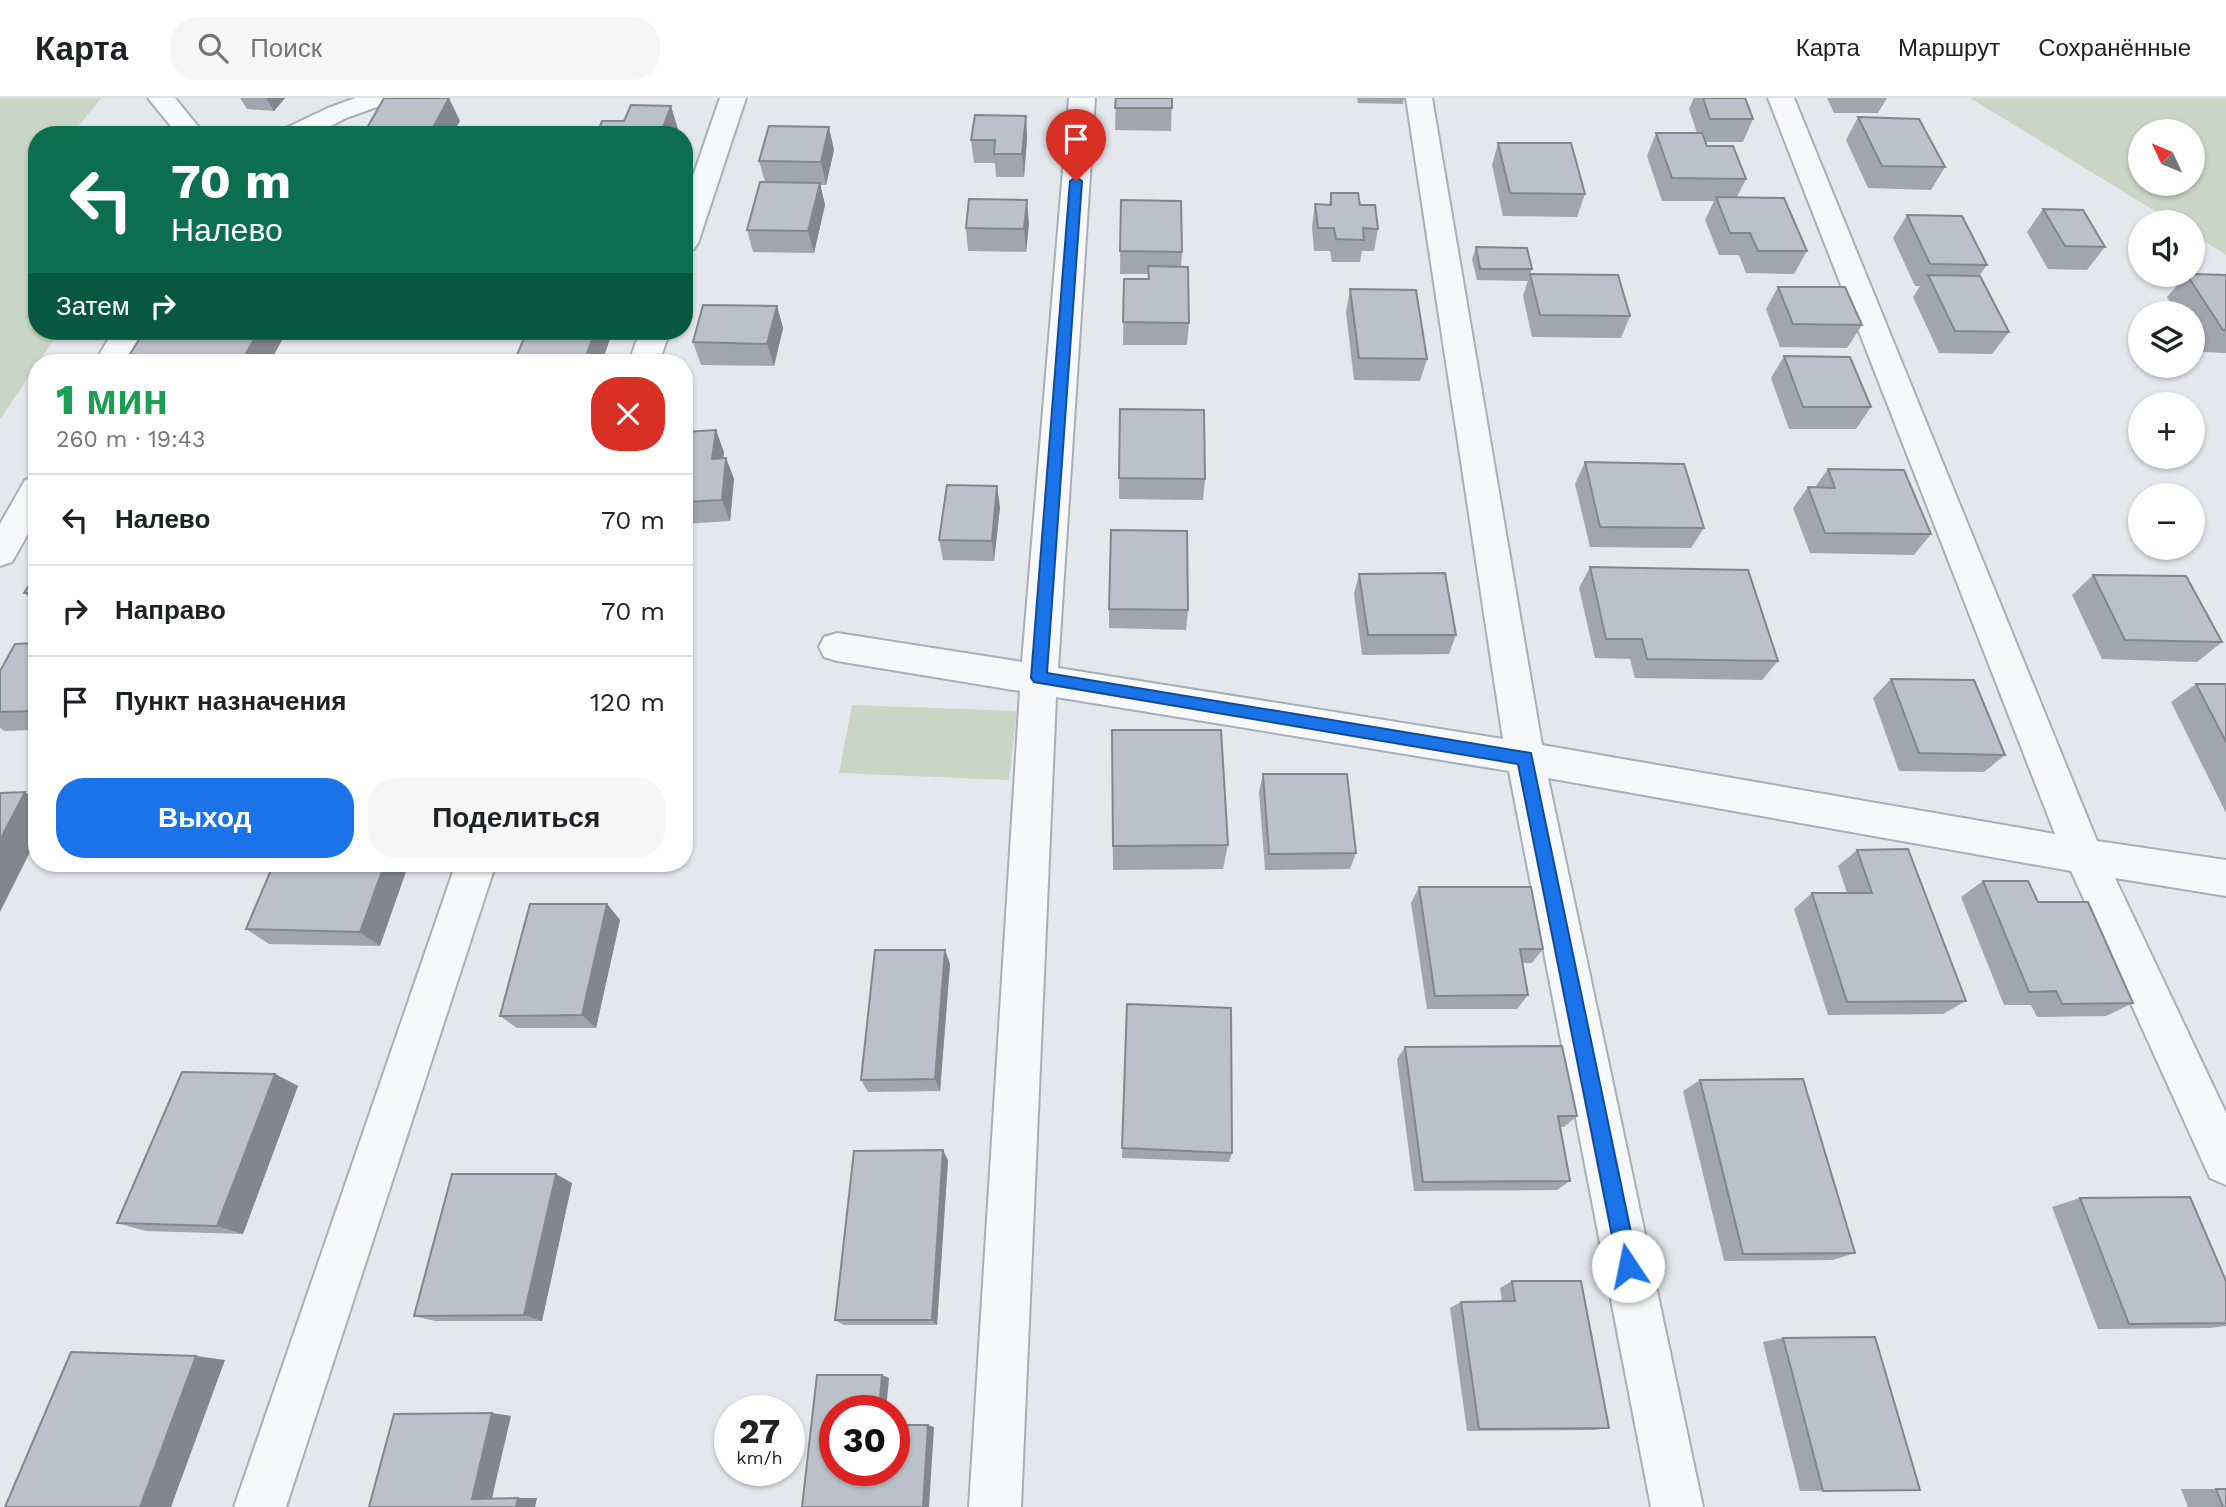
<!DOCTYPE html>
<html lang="ru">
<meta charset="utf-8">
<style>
:root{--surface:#fff;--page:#f6f6f6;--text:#202124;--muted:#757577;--line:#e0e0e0;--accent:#1a73e8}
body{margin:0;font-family:"Work Sans",sans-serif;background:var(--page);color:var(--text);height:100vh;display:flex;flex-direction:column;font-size:26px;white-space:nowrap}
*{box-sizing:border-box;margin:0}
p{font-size:23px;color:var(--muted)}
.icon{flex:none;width:38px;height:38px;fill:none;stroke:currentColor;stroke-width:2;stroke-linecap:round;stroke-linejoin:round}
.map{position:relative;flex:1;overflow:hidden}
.side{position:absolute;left:28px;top:256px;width:665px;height:518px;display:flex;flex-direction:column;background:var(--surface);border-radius:28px;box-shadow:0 2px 5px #0004}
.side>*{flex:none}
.hud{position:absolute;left:28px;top:28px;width:665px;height:214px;border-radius:28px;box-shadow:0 2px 5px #0004;background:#0b6e4f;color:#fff;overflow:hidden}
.needle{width:46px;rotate:314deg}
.tools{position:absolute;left:2128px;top:21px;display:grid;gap:14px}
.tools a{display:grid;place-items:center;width:77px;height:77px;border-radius:50%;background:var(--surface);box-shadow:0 2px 5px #0004;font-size:35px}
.speed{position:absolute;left:714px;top:1297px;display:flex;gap:14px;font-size:35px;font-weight:700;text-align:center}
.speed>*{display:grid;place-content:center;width:91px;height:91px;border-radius:50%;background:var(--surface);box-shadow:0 2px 5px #0004;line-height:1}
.speed small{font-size:18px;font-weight:400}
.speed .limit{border:10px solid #d22;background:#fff;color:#111}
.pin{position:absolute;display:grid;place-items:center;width:60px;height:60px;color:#fff;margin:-72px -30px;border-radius:50% 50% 50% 0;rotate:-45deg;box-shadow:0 0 7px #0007}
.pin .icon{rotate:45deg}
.me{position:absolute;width:77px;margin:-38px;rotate:349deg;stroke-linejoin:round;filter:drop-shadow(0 0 5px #0008)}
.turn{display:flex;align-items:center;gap:24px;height:147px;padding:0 28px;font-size:32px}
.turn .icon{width:91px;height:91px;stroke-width:2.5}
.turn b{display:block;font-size:49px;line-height:60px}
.then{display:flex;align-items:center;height:66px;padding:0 28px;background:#0003;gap:14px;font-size:26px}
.round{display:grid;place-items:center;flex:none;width:74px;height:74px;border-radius:28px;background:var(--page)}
.overview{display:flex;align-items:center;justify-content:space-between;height:119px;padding:0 28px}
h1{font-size:42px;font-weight:800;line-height:52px;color:#1e9e55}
.primary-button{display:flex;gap:14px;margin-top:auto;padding:14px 28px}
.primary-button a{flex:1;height:80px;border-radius:28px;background:var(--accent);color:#fff;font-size:28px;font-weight:800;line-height:80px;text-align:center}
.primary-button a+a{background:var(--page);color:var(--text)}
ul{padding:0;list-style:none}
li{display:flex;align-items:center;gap:21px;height:91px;padding:0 28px;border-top:2px solid var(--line)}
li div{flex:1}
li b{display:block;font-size:26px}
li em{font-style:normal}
header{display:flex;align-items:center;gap:42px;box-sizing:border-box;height:98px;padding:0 35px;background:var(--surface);border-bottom:2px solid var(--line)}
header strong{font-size:33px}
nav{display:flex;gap:38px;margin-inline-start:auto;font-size:24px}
.search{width:490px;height:63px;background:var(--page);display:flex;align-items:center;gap:18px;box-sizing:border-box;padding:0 24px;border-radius:28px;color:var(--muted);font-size:26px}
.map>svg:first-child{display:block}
.green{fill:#c9d6c5;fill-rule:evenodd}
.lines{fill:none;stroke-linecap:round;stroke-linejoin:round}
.minor-casing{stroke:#a9aeb7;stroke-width:4}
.minor{fill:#f7f8fa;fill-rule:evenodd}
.wall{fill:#a1a5ae}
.shaded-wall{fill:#83868d}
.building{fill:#bbc0ca;stroke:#83868d;stroke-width:2}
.route{fill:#1a73e8;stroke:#114b97;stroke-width:2}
</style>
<header>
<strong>Карта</strong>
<div class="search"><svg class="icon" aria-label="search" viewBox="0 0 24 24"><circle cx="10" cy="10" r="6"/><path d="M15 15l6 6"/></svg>Поиск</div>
<nav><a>Карта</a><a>Маршрут</a><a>Сохранённые</a></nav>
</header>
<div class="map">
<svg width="2226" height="1409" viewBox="0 0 2226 1409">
<rect width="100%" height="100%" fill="#e4e7ec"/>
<!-- green -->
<g class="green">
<path d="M0,0H101L71,37H37V233H60L0,321Z"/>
<path d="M1970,0H2226V157L2193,136V124H2173ZM2140,33H2193V86H2140Z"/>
<path d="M852,607L1017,613L1009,682L839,675Z"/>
</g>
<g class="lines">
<defs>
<g id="minor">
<path d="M148,0H175L205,37H178Z"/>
<path d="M355,0H392L388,5L346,20L314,37H280L284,31L328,10Z"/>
<path d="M720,0H746L698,145L694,151L684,154V104Z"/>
<path d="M1069,0H1095L1058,570L1503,641L1406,0H1432L1542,647L2055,736L1768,0H1794L2097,743L2226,762V798L2115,780L2226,1015V1087L2210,1080L2071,773L1548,680L1703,1409H1651L1509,673L1056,599L1021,1409H969L1020,593L837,563L824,559L819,549L824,539L837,535L1022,564Z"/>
<path d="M113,233H143L125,264H95Z"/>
<path d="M640,233H670L659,264H629Z"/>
<path d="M37,379V420L12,464L0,468V426L25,382Z"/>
<path d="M456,765H496L286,1409H234Z"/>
</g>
</defs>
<!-- minor casing -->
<use href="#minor" class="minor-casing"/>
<!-- minor -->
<use href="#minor" class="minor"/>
</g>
<!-- wall -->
<g class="wall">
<path d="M240,0H285L274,13L247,11Z"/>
<path d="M1116,0H1172L1171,33L1115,32Z"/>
<path d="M1357,0H1404L1403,6L1358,5Z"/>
<path d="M1694,0H1745L1753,21L1743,44H1706L1707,48L1746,81L1737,99L1807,153L1794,176L1746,175L1739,157H1719L1705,122L1714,103H1662L1647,58L1656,35H1697L1689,11Z"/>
<path d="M1827,0H1887L1878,15H1834Z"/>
<path d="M1026,18L1027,40L1024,79H996L995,65H974L971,42Z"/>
<path d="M1858,19L1945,69L1931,92L1868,90L1846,42Z"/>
<path d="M1498,45L1585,96L1577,119L1503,118L1492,67Z"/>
<path d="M834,52L826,87H820L825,107L814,155L753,154L747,132L765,84L759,63Z"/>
<path d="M1331,95L1360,107L1378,131L1374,153H1362L1360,164H1332L1330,153H1314L1312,129L1315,106L1329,107Z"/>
<path d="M1121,102L1182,154L1181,169L1189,225L1187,247H1123L1124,181H1148V176H1120Z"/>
<path d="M2043,111L2105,149L2087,172L2048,171L2027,134Z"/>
<path d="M1907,117L1987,167L1979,178L2009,234L1992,256L1939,255L1913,199L1920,188H1915L1893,140Z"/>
<path d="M1029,125L1026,154L968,153L966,130Z"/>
<path d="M1476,149L1532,171L1528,183L1477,182L1472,161Z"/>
<path d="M1530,176L1630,218L1621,240L1532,239L1523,198Z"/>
<path d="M2193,176L2226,177V255L2202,254L2193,240V215H2177L2167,199L2186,177Z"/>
<path d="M1778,189L1862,227L1847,250L1780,249L1766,211Z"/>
<path d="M1350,191L1427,261L1420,283L1354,282L1346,214Z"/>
<path d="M777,208L783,230L774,268L701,267L693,244Z"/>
<path d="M1784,258L1871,309L1856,331H1789L1771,280Z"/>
<path d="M1120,311L1205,381L1203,402L1119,401Z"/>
<path d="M684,334L724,354L723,360H726L734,381L730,423L684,426Z"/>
<path d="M1585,364L1704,430L1691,450L1590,449L1575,386Z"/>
<path d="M1828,371L1931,436L1914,457L1810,455L1793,410L1808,389H1815Z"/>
<path d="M1000,409L994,463L943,462L939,442Z"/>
<path d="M1590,469L1778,563L1762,582L1635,580L1630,561L1595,560L1579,490Z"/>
<path d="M37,474V506L24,495Z"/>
<path d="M1359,476L1456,537L1449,556L1362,557L1354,496Z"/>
<path d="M2093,477L2222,544L2197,564L2102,561L2072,497Z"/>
<path d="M1109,511L1188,512L1186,532L1109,530Z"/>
<path d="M37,545V632L4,633L0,630V573Z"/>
<path d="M1891,581L2005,657L1984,674L1899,673L1873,600Z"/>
<path d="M2196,586H2226V715L2171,604Z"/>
<path d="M1112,632L1228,747L1223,771L1113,772Z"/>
<path d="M1263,676L1356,755L1350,771L1265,772L1259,694Z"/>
<path d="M1857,752L1966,903L1943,916L1828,917L1794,811L1812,795H1847L1838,768Z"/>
<path d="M274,765L380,848L269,846L246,831Z"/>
<path d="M1983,783L2038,804L2133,905L2106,918L2037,919L2031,907H2004L1961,799Z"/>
<path d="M1419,789L1543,851L1532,865H1523L1528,897L1517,911H1427L1411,805Z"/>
<path d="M607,806L620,822L596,930H517L500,918Z"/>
<path d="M945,852L950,866L940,993L868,994L861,982Z"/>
<path d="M1127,906L1232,1055L1229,1064L1122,1060Z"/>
<path d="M1405,949L1577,1018L1564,1029H1560L1570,1083L1557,1092L1414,1093L1397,961Z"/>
<path d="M275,976L298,988L243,1136L146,1133L117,1125Z"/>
<path d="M1700,982L1855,1155L1833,1162L1724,1163L1683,993Z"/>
<path d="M948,1062L937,1227H844L835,1222Z"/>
<path d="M572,1085L542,1223H435L414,1218Z"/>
<path d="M2080,1100L2226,1183V1228L2210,1230L2098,1231L2052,1109Z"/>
<path d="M1512,1183L1609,1330L1593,1332L1467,1333L1450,1210L1461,1204L1502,1203L1500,1190Z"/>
<path d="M1783,1240L1920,1392L1800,1393L1763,1244Z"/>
<path d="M2181,1391H2226V1409H2188Z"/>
</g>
<!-- shaded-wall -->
<g class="shaded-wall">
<path d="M266,0H285L274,13Z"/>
<path d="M449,0L460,23L452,37H429Z"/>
<path d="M671,8L678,31L676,37H660Z"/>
<path d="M1026,18L1027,40L1024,79L1022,56Z"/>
<path d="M829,29L834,52L826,87L821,64Z"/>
<path d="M820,85L825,107L814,155L808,133Z"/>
<path d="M1027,102L1029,125L1026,154L1024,131Z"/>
<path d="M777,208L783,230L774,268L767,246Z"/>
<path d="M259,233H284L286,235L270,264H241Z"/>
<path d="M595,233H607L610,241L602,264H584Z"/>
<path d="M716,332L724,354L720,382L712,361Z"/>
<path d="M726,360L734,381L730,423L722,402Z"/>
<path d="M997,388L1000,409L994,463L992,443Z"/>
<path d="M37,604V616L32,613Z"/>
<path d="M25,694L37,702V740L0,814V742Z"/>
<path d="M385,765H409L380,848L360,834Z"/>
<path d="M607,806L620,822L596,930L582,917Z"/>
<path d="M945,852L950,866L940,993L935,981Z"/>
<path d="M275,976L298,988L243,1136L217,1128Z"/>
<path d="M943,1052L948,1062L937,1227L932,1222Z"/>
<path d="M556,1076L572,1085L542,1223L524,1217Z"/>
<path d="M196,1258L225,1262L171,1409H140Z"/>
<path d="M882,1277L889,1280L886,1312H879Z"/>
<path d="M492,1315L511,1318L492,1400L472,1401Z"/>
<path d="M928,1327L934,1329L929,1409H923Z"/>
<path d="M518,1400H537L535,1409H516Z"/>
</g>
<!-- building -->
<g class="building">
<path d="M384,0H449L429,37H363Z"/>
<path d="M1116,0H1172V10H1115Z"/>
<path d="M1703,0H1745L1753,21H1710Z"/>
<path d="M631,7L671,8L660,37H597L602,23H624Z"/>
<path d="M975,17L1026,18L1022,56H994L995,42H971Z"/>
<path d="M1858,19L1919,21L1945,69L1882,68Z"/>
<path d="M769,28L829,29L821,64L759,63Z"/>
<path d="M1656,35H1702L1707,48H1733L1746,81L1672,80Z"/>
<path d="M1498,45H1571L1585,96L1510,95Z"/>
<path d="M760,84L820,85L808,133L747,132Z"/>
<path d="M1331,95H1358L1360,107H1375L1378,131L1363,130L1364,142L1336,141L1334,130H1318L1315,106L1331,107Z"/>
<path d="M1716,99L1784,100L1807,153H1758L1750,135H1730Z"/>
<path d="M969,101L1027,102L1024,131L966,130Z"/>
<path d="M1121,102L1181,103L1182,154L1120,153Z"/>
<path d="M2043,111L2083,112L2105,149L2065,148Z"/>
<path d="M1907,117L1962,118L1987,167L1930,166Z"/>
<path d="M1476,149L1527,150L1532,171H1480Z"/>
<path d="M1148,168L1188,169L1189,225L1123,224L1124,181H1149Z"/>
<path d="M1530,176L1618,177L1630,218L1540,217Z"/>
<path d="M2193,176L2226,177V232H2223L2187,177Z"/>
<path d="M1928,177L1980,178L2009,234L1955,233Z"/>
<path d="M1778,189H1845L1862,227L1793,226Z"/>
<path d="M1350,191L1416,192L1427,261L1359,260Z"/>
<path d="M703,207L777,208L767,246L693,244Z"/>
<path d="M190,233H259L241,264H125L142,237L187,238Z"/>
<path d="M527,233H595L584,264H514Z"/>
<path d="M1784,258L1850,259L1871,309H1803Z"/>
<path d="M1120,311L1204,312L1205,381L1119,380Z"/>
<path d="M716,332L712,361L726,360L722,402L684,404V334Z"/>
<path d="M1585,364L1684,366L1704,430L1600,429Z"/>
<path d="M1828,371L1904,372L1931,436L1825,435L1808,389L1835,390Z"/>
<path d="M947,387L997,388L992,443L939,442Z"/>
<path d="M1111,432L1187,433L1188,512L1109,511Z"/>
<path d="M1590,469L1748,472L1778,563L1647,561L1642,541H1606Z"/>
<path d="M37,474V495H24Z"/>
<path d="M1445,475L1456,537H1368L1359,476Z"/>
<path d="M2093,477L2186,478L2222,544L2125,542Z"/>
<path d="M37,545V604L32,613L0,614V573L15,546Z"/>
<path d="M1891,581L1974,582L2005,657L1919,655Z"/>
<path d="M2196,586H2226V644Z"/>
<path d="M1112,632H1221L1228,747L1113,748Z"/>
<path d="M1263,676H1347L1356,755L1269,756Z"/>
<path d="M25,694L0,742V695Z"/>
<path d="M1908,751L1966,903L1847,904L1812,795H1872L1857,752Z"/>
<path d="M274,765H385L360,834L246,831Z"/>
<path d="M1983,783H2028L2038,804H2088L2133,905L2062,906L2056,893L2029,894Z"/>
<path d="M1419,789H1531L1543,851H1520L1528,897L1435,898Z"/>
<path d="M530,806H607L582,917L500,918Z"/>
<path d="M875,852H945L935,981L861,982Z"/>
<path d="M1127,906L1231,910L1232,1055L1122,1050Z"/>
<path d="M1562,948L1577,1018H1558L1570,1083L1423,1084L1405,949Z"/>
<path d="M182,974L275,976L217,1128L117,1125Z"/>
<path d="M1803,981L1855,1155L1743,1156L1700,982Z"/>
<path d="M943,1052L932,1222H835L854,1053Z"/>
<path d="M452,1076H556L524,1217L414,1218Z"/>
<path d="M2190,1099L2226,1183V1225L2129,1226L2080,1100Z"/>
<path d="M1512,1183H1581L1609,1330L1479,1331L1461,1204L1515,1203Z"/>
<path d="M1875,1239L1920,1392L1823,1393L1783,1240Z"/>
<path d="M71,1254L196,1258L140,1409H5Z"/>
<path d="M817,1277H882L879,1312H835V1372H894V1327H928L923,1409H802Z"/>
<path d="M492,1315L472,1401L518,1400L516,1409H369L394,1316Z"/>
<path d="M2216,1391H2226V1409H2223Z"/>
</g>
<!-- route -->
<path class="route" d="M1076,79L1082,83L1047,575L1531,655L1638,1168L1635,1175L1628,1178L1621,1175L1618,1168L1518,666L1034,584L1031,580L1070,83Z"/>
</svg>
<div class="tools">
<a><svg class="needle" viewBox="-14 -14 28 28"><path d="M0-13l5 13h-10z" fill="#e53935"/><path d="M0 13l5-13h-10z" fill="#757577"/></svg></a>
<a><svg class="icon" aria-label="sound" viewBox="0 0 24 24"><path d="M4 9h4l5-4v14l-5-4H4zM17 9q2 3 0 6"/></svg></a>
<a><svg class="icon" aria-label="layers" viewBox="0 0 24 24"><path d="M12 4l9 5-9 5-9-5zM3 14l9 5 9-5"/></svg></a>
<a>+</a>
<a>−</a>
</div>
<div class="speed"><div>27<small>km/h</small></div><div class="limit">30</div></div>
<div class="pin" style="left:1076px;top:83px;background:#d93025"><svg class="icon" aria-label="arrive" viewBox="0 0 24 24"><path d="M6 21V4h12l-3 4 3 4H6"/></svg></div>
<svg class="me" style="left:1628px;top:1168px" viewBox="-20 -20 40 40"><circle r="19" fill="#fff"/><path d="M0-13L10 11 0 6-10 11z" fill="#1a73e8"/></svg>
<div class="hud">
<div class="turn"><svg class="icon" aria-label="left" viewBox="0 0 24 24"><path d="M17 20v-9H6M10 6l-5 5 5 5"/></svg><div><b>70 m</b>Налево</div></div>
<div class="then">Затем<svg class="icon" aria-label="right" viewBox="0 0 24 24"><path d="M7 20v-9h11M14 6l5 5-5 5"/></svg></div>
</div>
<section class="side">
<div class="overview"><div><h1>1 мин</h1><p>260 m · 19:43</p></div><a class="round" style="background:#d93025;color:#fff"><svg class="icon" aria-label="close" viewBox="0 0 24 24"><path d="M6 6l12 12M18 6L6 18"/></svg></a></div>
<ul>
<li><svg class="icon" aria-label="left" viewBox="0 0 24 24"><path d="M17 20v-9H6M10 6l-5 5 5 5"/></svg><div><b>Налево</b></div><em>70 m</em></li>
<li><svg class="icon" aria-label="right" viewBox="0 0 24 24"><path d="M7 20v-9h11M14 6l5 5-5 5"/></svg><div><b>Направо</b></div><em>70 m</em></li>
<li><svg class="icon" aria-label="arrive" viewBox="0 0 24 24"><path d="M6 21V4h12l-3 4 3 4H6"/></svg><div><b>Пункт назначения</b></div><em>120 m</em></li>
</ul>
<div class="primary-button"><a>Выход</a><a>Поделиться</a></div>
</section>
</div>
